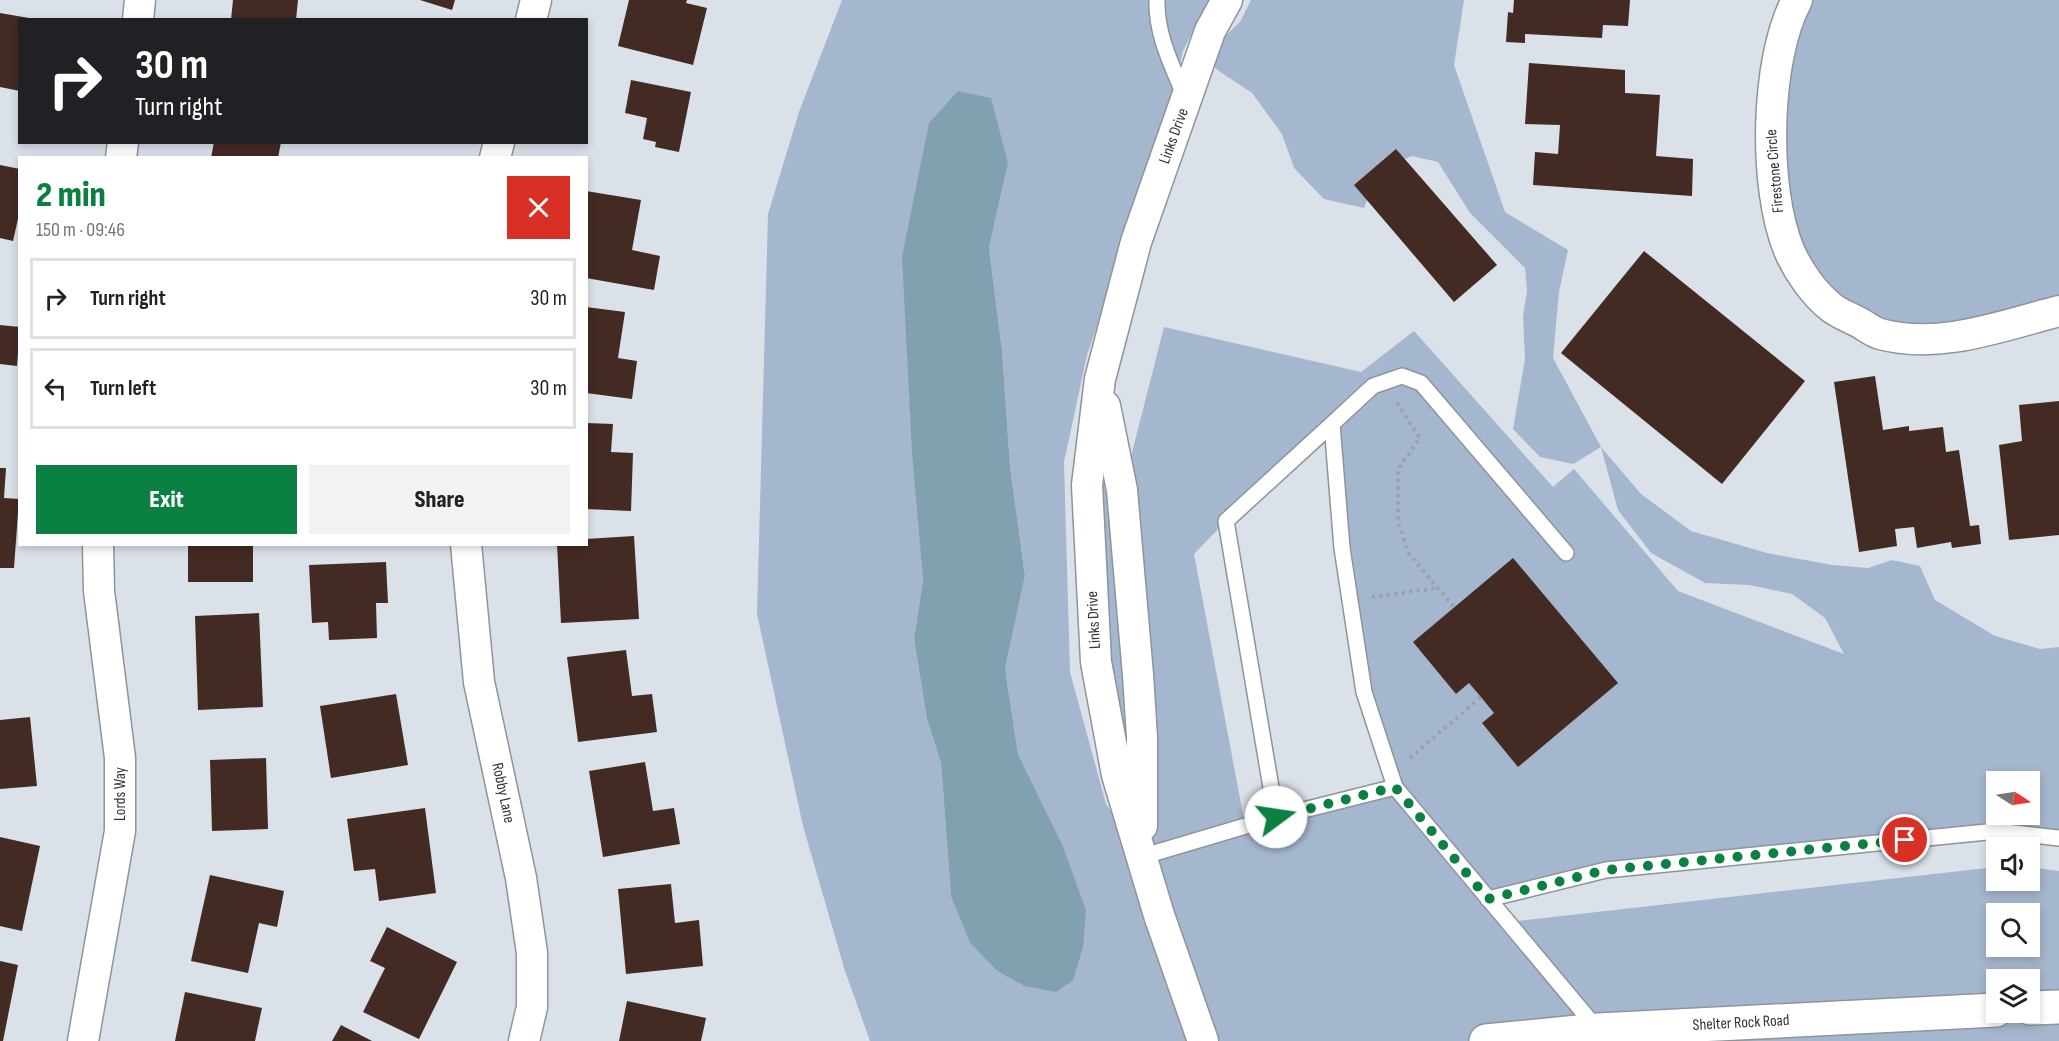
<!DOCTYPE html>
<meta charset="utf-8">
<style>
:root{--surface:#fff;--page:#f2f2f2;--text:#222;--muted:#767676;--line:#e0e0e0;--accent:#0b8043}
body{margin:0;font-family:"Sofia Sans Condensed",sans-serif;background:var(--page);color:var(--text);height:100vh;display:flex;flex-direction:column;font-size:22px;white-space:nowrap}
*{box-sizing:border-box;margin:0}
p{font-size:20px;color:var(--muted)}
.icon{flex:none;width:33px;height:33px;fill:none;stroke:currentColor;stroke-width:2;stroke-linecap:round;stroke-linejoin:round}
.map{position:relative;flex:1;overflow:hidden}
.details{position:absolute;left:18px;top:156px;width:570px;height:390px;display:flex;flex-direction:column;background:var(--surface);border-radius:0px;box-shadow:0 3px 9px #0003}
.details>*{flex:none}
.banner{position:absolute;left:18px;top:18px;width:570px;height:126px;border-radius:0px;box-shadow:0 3px 9px #0003;background:#202124;color:#fff;overflow:hidden}
.needle{width:39px;rotate:102deg}
.tools{position:absolute;left:1986px;top:771px;display:grid;gap:12px}
.tools a{display:grid;place-items:center;width:54px;height:54px;border-radius:0px;background:var(--surface);box-shadow:0 3px 9px #0003;font-size:30px}
.pin{position:absolute;display:grid;place-items:center;width:51px;height:51px;color:#fff;margin:-26px;border:3px solid #fff;border-radius:50%;box-shadow:0 2px 6px #0007}
.me{position:absolute;width:66px;margin:-33px;rotate:76deg;stroke-linejoin:round;filter:drop-shadow(0 0 4px #0008)}
.turn{display:flex;align-items:center;gap:21px;height:126px;padding:0 18px;font-size:27px}
.turn .icon{width:78px;height:78px;stroke-width:2.5}
.turn b{display:block;font-size:42px;line-height:51px}
.round{display:grid;place-items:center;flex:none;width:63px;height:63px;border-radius:0px;background:var(--page)}
.headline{display:flex;align-items:center;justify-content:space-between;height:102px;padding:0 18px}
h1{font-size:36px;font-weight:800;line-height:45px;color:var(--accent)}
.primary-button{display:flex;gap:12px;margin-top:auto;padding:12px 18px}
.primary-button a{flex:1;height:69px;border-radius:0px;background:var(--accent);color:#fff;font-size:24px;font-weight:800;line-height:69px;text-align:center}
.primary-button a+a{background:var(--page);color:var(--text)}
ul{padding:0;list-style:none}
li{display:flex;align-items:center;gap:18px;height:81px;margin:0 12px 9px;padding:0 6px;border:3px solid var(--line);border-radius:0px}
li div{flex:1}
li b{display:block;font-size:22px}
li em{font-style:normal}
.map>svg:first-child{display:block}
.green{fill:#a5b7ce;fill-rule:evenodd}
.water{fill:#82a1b0}
.building{fill:#432a23}
.lines{fill:none;stroke-linecap:round;stroke-linejoin:round}
.service-casing{stroke:#8e949b;stroke-width:18}
.minor-casing{stroke:#8e949b;stroke-width:33}
.secondary-casing{stroke:#8e949b;stroke-width:36}
.path{stroke:#9ca1a7;stroke-width:4;stroke-dasharray:3 4.5;stroke-linecap:butt}
.service{stroke:#fff;stroke-width:15}
.minor{stroke:#fff;stroke-width:30}
.secondary{stroke:#fff;stroke-width:33}
.route{stroke:#0b8043;stroke-width:10;stroke-dasharray:0 18}
.labels{text-anchor:middle;dominant-baseline:central;stroke-width:6;stroke-linejoin:round;paint-order:stroke}
.street-label{font-size:16px;fill:#303336;stroke:#fff}
</style>
<div class="map">
<svg width="2059" height="1041" viewBox="0 0 2059 1041">
<rect width="100%" height="100%" fill="#dbe1e9"/>
<!-- green -->
<g class="green">
<path d="M842,0H1212L1201,15L1183,51L1156,156L1087,355L1064,462L1070,672L1106,804L1140,854L1096,662L1100,379L1123,488L1164,327L1361,372L1414,331L1553,487L1574,469L1678,591L1844,654L1825,618L1792,594L1749,585L1705,583L1651,553L1618,510L1601,447L1573,464L1540,457L1513,429L1525,359L1523,316L1527,291L1525,268L1470,213L1438,162L1412,156L1379,170L1364,208L1324,199L1294,168L1282,134L1252,93L1219,71L1212,65L1216,45L1240,22L1251,0H1464L1454,65L1505,212L1568,250L1559,292L1553,358L1601,447L1641,494L1691,531L1767,553L1832,565L1868,568L1892,560L1920,566L1935,600L1995,636L2040,649L2059,647V838L1997,831L1606,870L1489,899L1508,922L1996,867V880H2030V867L2059,871V1041H870L845,971L803,826L757,614L768,214L799,112ZM1008,163L989,248L1002,350L1010,466L1025,576L1005,669L1018,754L1062,844L1024,986L997,971L970,943L951,897L941,763L927,719L914,639L923,580L919,526ZM1330,428L1364,692L1395,787L1245,825L1194,554L1226,521ZM1996,782H2030V814H1996ZM1996,914H2030V946H1996ZM1996,980H2030V1012H1996Z"/>
<path d="M1797,0H2059V311L1943,339L1832,308L1775,208Z"/>
</g>
<!-- water -->
<path class="water" d="M958,91L991,98L1008,163L989,248L1002,350L1010,466L1025,576L1005,669L1018,754L1062,844L1086,910L1083,947L1073,980L1056,992L1024,986L997,971L970,943L951,897L941,763L927,719L914,639L923,580L912,451L902,257L929,123Z"/>
<!-- building -->
<g class="building">
<path d="M233,0H298L296,20H231Z"/>
<path d="M420,0H455L452,10Z"/>
<path d="M629,0H687L686,3L707,8L693,65L618,46Z"/>
<path d="M1514,0H1630L1628,26L1603,25L1602,38L1525,34V43L1506,42L1508,12L1513,13Z"/>
<path d="M0,13L29,18L20,20V91L0,87Z"/>
<path d="M1529,63L1625,70V93L1660,95L1656,156L1693,159L1692,196L1533,185L1535,152L1558,154L1560,125L1525,124Z"/>
<path d="M631,80L691,92L679,152L655,147L656,142L643,139L647,118L625,113Z"/>
<path d="M214,142H281L278,158H211Z"/>
<path d="M1396,149L1497,265L1454,302L1354,185Z"/>
<path d="M0,165L20,169V210L13,241L0,238Z"/>
<path d="M586,191L641,200L632,250L660,256L654,290L586,278Z"/>
<path d="M1644,251L1805,381L1722,484L1561,353Z"/>
<path d="M586,307L625,312L618,358L637,361L632,399L586,393Z"/>
<path d="M0,325L20,327L17,366L0,364Z"/>
<path d="M1875,376L1883,430L1909,426V431L1943,427L1946,452L1959,450L1970,526L1979,525L1981,544L1952,548L1951,542L1917,548L1914,527L1895,529L1897,546L1859,552L1834,382Z"/>
<path d="M2059,401V535L2009,540L1999,445L2022,441L2019,405Z"/>
<path d="M586,423L613,424L611,452L633,453L631,511L586,509Z"/>
<path d="M0,468H6L4,498L19,499L14,568H0Z"/>
<path d="M634,536L639,619L561,623L557,544H586V539Z"/>
<rect x="188" y="544" width="65" height="38"/>
<path d="M1513,558L1618,683L1518,767L1482,723L1494,713L1481,697L1469,683L1456,694L1413,642Z"/>
<path d="M386,562L388,603H376L377,638L329,640L328,622L312,623L309,565Z"/>
<path d="M259,613L263,707L198,710L195,616Z"/>
<path d="M626,650L632,696L652,694L657,732L578,742L567,657Z"/>
<path d="M396,694L408,765L331,778L320,706Z"/>
<path d="M30,717L37,786L0,789V720Z"/>
<path d="M266,758L268,829L212,831L210,760Z"/>
<path d="M645,762L653,811L674,808L680,844L603,857L589,771Z"/>
<path d="M425,808L436,893L379,901L375,869L354,871L347,819Z"/>
<path d="M0,837L40,846L22,931L0,926Z"/>
<path d="M210,875L284,891L277,927L259,923L248,973L191,961Z"/>
<path d="M671,884L675,923L699,920L703,966L626,974L618,889Z"/>
<path d="M387,927L457,962L419,1039L363,1012L385,968L370,961Z"/>
<path d="M0,961L18,965L3,1041H0Z"/>
<path d="M185,992L262,1008L255,1041H175Z"/>
<path d="M627,1001L706,1018L701,1041H619Z"/>
<path d="M341,1025L372,1041H332Z"/>
</g>
<g class="lines">
<defs>
<g id="service">
<path d="M1157,0C1156,35 1172,65 1185,97"/>
<path d="M1332,424L1373,386L1402,376L1421,383L1566,553"/>
<path d="M1276,817L1226,521L1332,424L1342,548L1364,692L1395,787L1598,1030"/>
<path d="M1141,857L1276,817L1395,787"/>
<path d="M1488,899L1606,870L1997,831L2059,838"/>
</g>
<g id="minor">
<path d="M1797,0C1765,59 1763,188 1789,250C1798,271 1814,294 1832,308C1840,314 1851,318 1860,323C1867,327 1873,332 1880,334C1940,350 2001,326 2059,311"/>
<path d="M138,20L140,0"/>
<path d="M531,20L536,0"/>
<path d="M121,158L123,142"/>
<path d="M495,158L499,142"/>
<path d="M1105,406L1122,490L1138,675L1142,737V826"/>
<path d="M466,544L479,682L521,878L532,953V1007L524,1041"/>
<path d="M83,1041L120,831V758L99,591L98,544"/>
<path d="M1203,1041L1159,915L1117,775L1096,662L1087,485L1100,379L1136,242L1210,31L1227,0"/>
</g>
<g id="secondary">
<path d="M2030,1008L2059,1007"/>
<path d="M1486,1041L1598,1030L1996,1010"/>
</g>
</defs>
<!-- service casing -->
<use href="#service" class="service-casing"/>
<!-- minor casing -->
<use href="#minor" class="minor-casing"/>
<!-- secondary casing -->
<use href="#secondary" class="secondary-casing"/>
<!-- path -->
<g class="path">
<path d="M1397,403L1420,438L1398,469V522L1409,554L1454,607"/>
<path d="M1372,597L1438,588"/>
<path d="M1410,758L1481,697"/>
</g>
<!-- service -->
<use href="#service" class="service"/>
<!-- minor -->
<use href="#minor" class="minor"/>
<!-- secondary -->
<use href="#secondary" class="secondary"/>
</g>
<g class="lines">
<!-- route -->
<path class="route" d="M1276,817L1395,787L1488,899L1606,870L1905,840"/>
</g>
<g class="labels">
<!-- street labels -->
<g class="street-label">
<text transform="translate(1174 136) rotate(-70)">Links Drive</text>
<text transform="translate(1775 171) rotate(-95)">Firestone Circle</text>
<text transform="translate(1094 620) rotate(-93)">Links Drive</text>
<text transform="translate(503 793) rotate(78)">Robby Lane</text>
<text transform="translate(120 794) rotate(-90)">Lords Way</text>
<text transform="translate(1741 1023) rotate(-3)">Shelter Rock Road</text>
</g>
</g>
</svg>
<div class="tools">
<a><svg class="needle" viewBox="-14 -14 28 28"><path d="M0-13l5 13h-10z" fill="#e53935"/><path d="M0 13l5-13h-10z" fill="#767676"/></svg></a>
<a><svg class="icon" aria-label="sound" viewBox="0 0 24 24"><path d="M4 9h4l5-4v14l-5-4H4zM17 9q2 3 0 6"/></svg></a>
<a><svg class="icon" aria-label="search" viewBox="0 0 24 24"><circle cx="10" cy="10" r="6"/><path d="M15 15l6 6"/></svg></a>
<a><svg class="icon" aria-label="layers" viewBox="0 0 24 24"><path d="M12 4l9 5-9 5-9-5zM3 14l9 5 9-5"/></svg></a>
</div>
<div class="pin" style="left:1905px;top:840px;background:#d93025"><svg class="icon" aria-label="arrive" viewBox="0 0 24 24"><path d="M6 21V4h12l-3 4 3 4H6"/></svg></div>
<svg class="me" style="left:1276px;top:817px" viewBox="-20 -20 40 40"><circle r="19" fill="#fff"/><path d="M0-13L10 11 0 6-10 11z" fill="#0b8043"/></svg>
<div class="banner">
<div class="turn"><svg class="icon" aria-label="right" viewBox="0 0 24 24"><path d="M7 20v-9h11M14 6l5 5-5 5"/></svg><div><b>30 m</b>Turn right</div></div>
</div>
<section class="details">
<div class="headline"><div><h1>2 min</h1><p>150 m · 09:46</p></div><a class="round" style="background:#d93025;color:#fff"><svg class="icon" aria-label="close" viewBox="0 0 24 24"><path d="M6 6l12 12M18 6L6 18"/></svg></a></div>
<ul>
<li><svg class="icon" aria-label="right" viewBox="0 0 24 24"><path d="M7 20v-9h11M14 6l5 5-5 5"/></svg><div><b>Turn right</b></div><em>30 m</em></li>
<li><svg class="icon" aria-label="left" viewBox="0 0 24 24"><path d="M17 20v-9H6M10 6l-5 5 5 5"/></svg><div><b>Turn left</b></div><em>30 m</em></li>
</ul>
<div class="primary-button"><a>Exit</a><a>Share</a></div>
</section>
</div>
